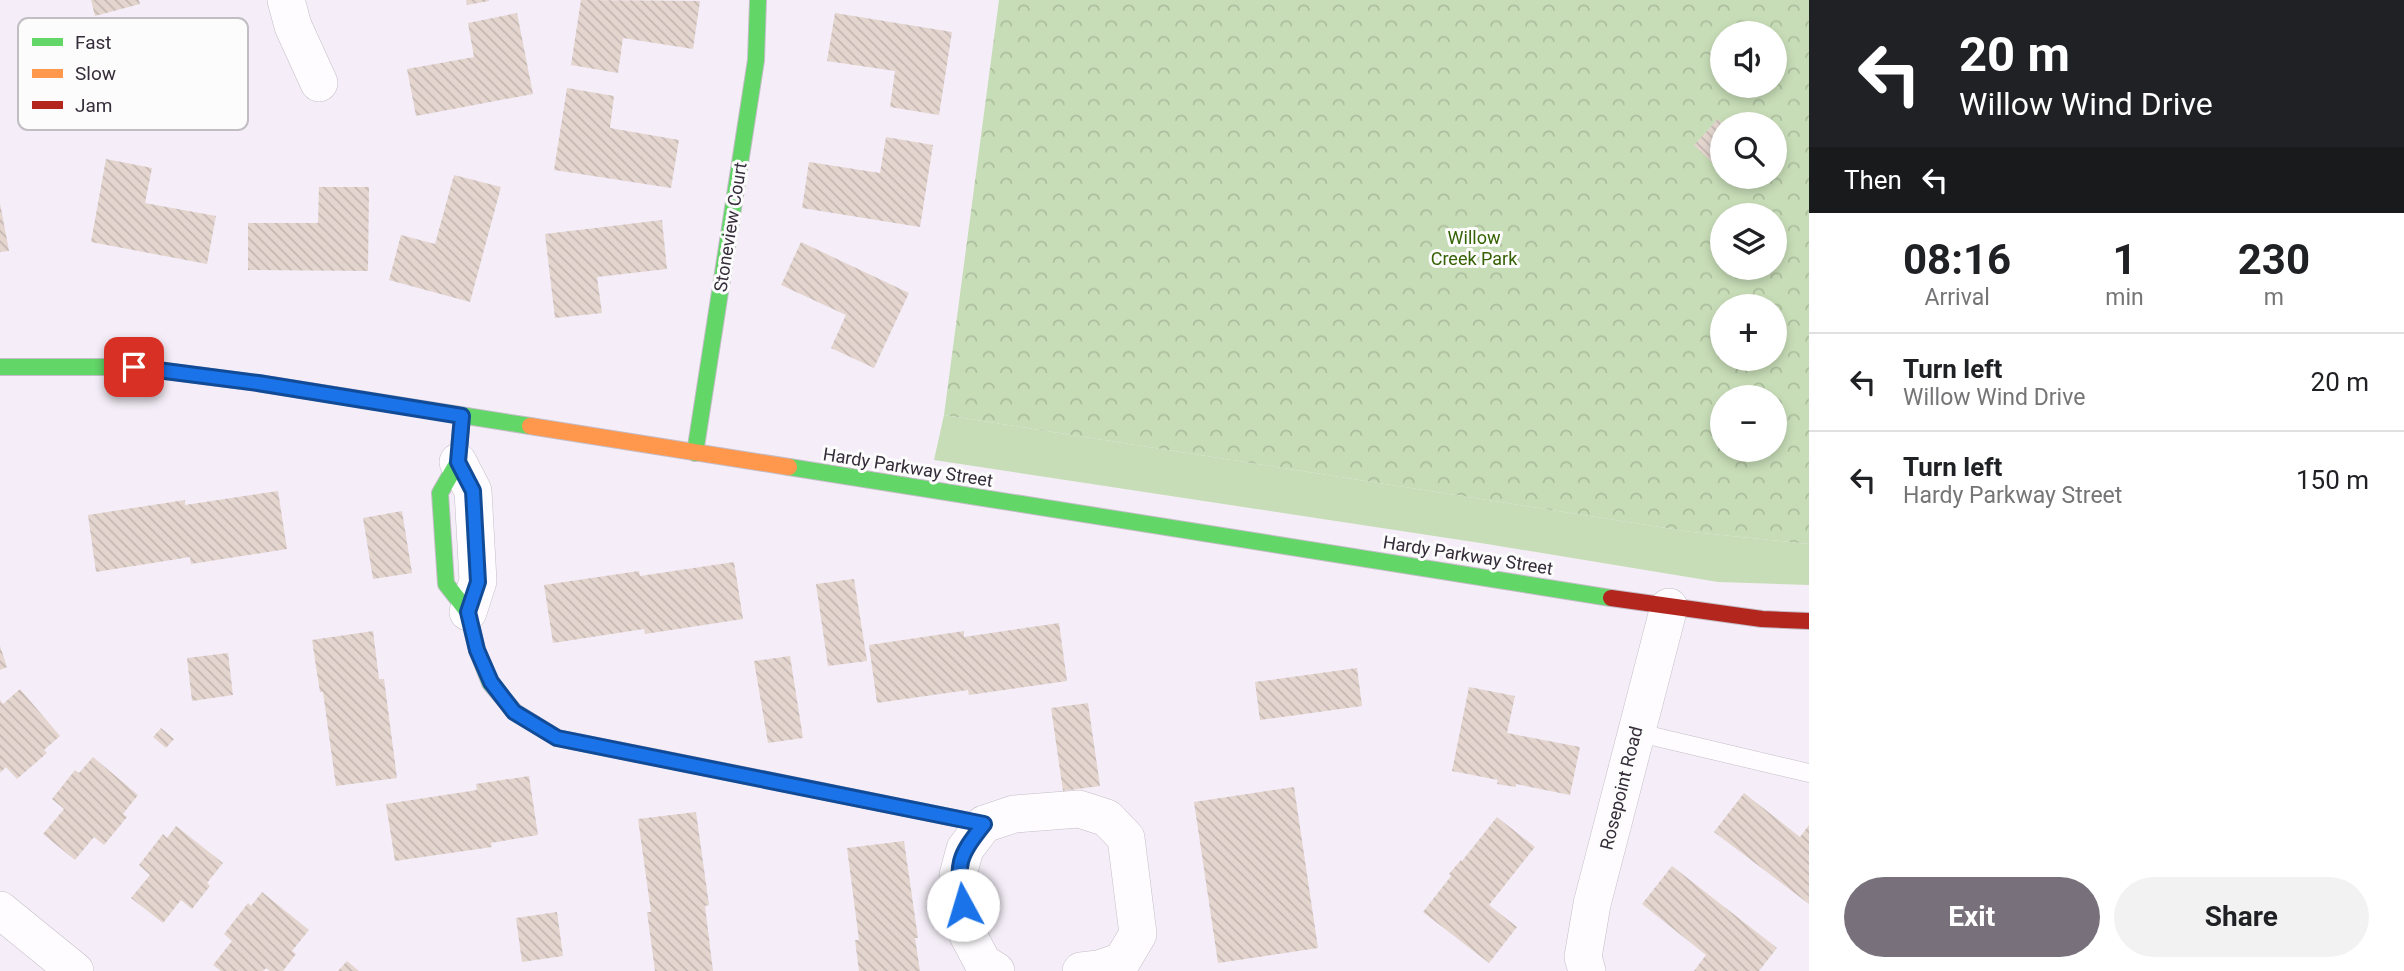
<!DOCTYPE html>
<meta charset="utf-8">
<style>
:root{--surface:#fff;--page:#f2f2f2;--text:#202124;--muted:#757577;--line:#e0e0e0;--accent:#78717c}
body{margin:0;font-family:Roboto,sans-serif;background:var(--page);color:var(--text);height:100vh;display:flex;flex-direction:column;font-size:26px;white-space:nowrap}
*{box-sizing:border-box;margin:0}
p{font-size:23px;color:var(--muted)}
.icon{flex:none;width:38px;height:38px;fill:none;stroke:currentColor;stroke-width:2;stroke-linecap:round;stroke-linejoin:round}
.map{position:relative;flex:1;overflow:hidden}
.panel{display:flex;flex-direction:column;background:var(--surface);width:595px}
.panel>*{flex:none}
.top-card{background:#202124;color:#fff;overflow:hidden}
.buttons{position:absolute;left:1710px;top:21px;display:grid;gap:14px}
.buttons a{display:grid;place-items:center;width:77px;height:77px;border-radius:50%;background:var(--surface);box-shadow:0 4px 10px #0003;font-size:35px}
.pin{position:absolute;display:grid;place-items:center;width:60px;height:60px;color:#fff;margin:-30px;border-radius:14px;box-shadow:0 4px 10px #0006}
.me{position:absolute;width:77px;margin:-38px;rotate:354deg;stroke-linejoin:round;filter:drop-shadow(0 0 5px #0008)}
.turn{display:flex;align-items:center;gap:24px;height:147px;padding:0 35px;font-size:32px}
.turn .icon{width:91px;height:91px;stroke-width:2.5}
.turn b{display:block;font-size:49px;line-height:60px}
.then{display:flex;align-items:center;height:66px;padding:0 35px;background:#0003;gap:14px;font-size:26px}
.eta{display:flex;justify-content:space-evenly;align-items:center;height:119px;text-align:center}
.eta b{font-size:42px;font-weight:700;line-height:49px}
.primary-button{display:flex;gap:14px;margin-top:auto;padding:14px 35px}
.primary-button a{flex:1;height:80px;border-radius:42px;background:var(--accent);color:#fff;font-size:28px;font-weight:700;line-height:80px;text-align:center}
.primary-button a+a{background:var(--page);color:var(--text)}
ul{padding:0;list-style:none}
li{display:flex;align-items:center;gap:21px;height:98px;padding:0 35px;border-top:2px solid var(--line)}
li div{flex:1}
li b{display:block;font-size:26px}
li em{font-style:normal}
main{display:flex;flex:1;min-height:0}
.map>svg:first-child{display:block}
.green{fill:#c7ddb7}
.park{fill:url(#park-crowns);fill-rule:evenodd}
.building{fill:url(#building-back-hatch)}
.lines{fill:none;stroke-linecap:round;stroke-linejoin:round}
.lane-casing{stroke:#c4bdc7;stroke-width:19}
.street-casing{stroke:#c4bdc7;stroke-width:38}
.fast-casing{stroke:#c4bdc7;stroke-width:18}
.slow-casing{stroke:#c4bdc7;stroke-width:18}
.jam-casing{stroke:#c4bdc7;stroke-width:18}
.lane{stroke:#fefcfe;stroke-width:18}
.street{stroke:#fefcfe;stroke-width:37}
.fast{stroke:#63d668;stroke-width:16}
.slow{stroke:#ff974d;stroke-width:16}
.jam{stroke:#b3261e;stroke-width:16}
.route-casing{stroke:#114b97;stroke-width:18}
.route{stroke:#1a73e8;stroke-width:12}
.labels{text-anchor:middle;dominant-baseline:central;stroke-width:6;stroke-linejoin:round;paint-order:stroke}
.street-label{font-size:18px;fill:#352d39;stroke:#fcfcfc}
.park-label{font-size:18px;fill:#366204;stroke:#fcfcfc}
.key{fill:#fcfcfc;stroke:#c0bec2;stroke-width:2}
.key-label{font-size:19px;fill:#352d39}
</style>
<main>
<div class="map">
<svg width="1809" height="971" viewBox="0 0 1809 971">
<defs>
<pattern id="park-crowns" width="20" height="18" patternUnits="userSpaceOnUse" patternTransform="scale(1.75)"><rect width="20" height="18" fill="#c7ddb7"/><path d="M2 6a3 3 0 1 1 6 0M12 15a3 3 0 1 1 6 0" fill="none" stroke="#acbe9e"/></pattern>
<pattern id="building-back-hatch" width="6" height="6" patternUnits="userSpaceOnUse" patternTransform="scale(1.75)"><rect width="6" height="6" fill="#e4d5cf"/><path d="M-1 5l2 2M0 0l6 6M5-1l2 2" fill="none" stroke="#c4b7b2"/></pattern>
</defs>
<rect width="100%" height="100%" fill="#f5eef8"/>
<!-- green -->
<path class="green" d="M944,415L1692,532L1809,544V585L1718,582L1487,544L934,460Z"/>
<!-- park -->
<path class="park" d="M999,0H1809V544L1692,532L944,415ZM1722,33H1774V86H1722ZM1722,124H1774V177H1722ZM1722,215H1774V268H1722ZM1722,306H1774V359H1722ZM1722,397H1774V450H1722Z"/>
<!-- building -->
<g class="building">
<path d="M91,0H139L140,4L95,16Z"/>
<path d="M466,0H489V1L467,5Z"/>
<path d="M581,0L700,1L693,49L623,38L618,73L571,65Z"/>
<path d="M517,13L533,94L416,116L407,69L474,57L468,23Z"/>
<path d="M835,13L952,32L939,115L890,107L895,71L827,61Z"/>
<path d="M567,88L614,96L610,128L679,140L671,188L554,170Z"/>
<path d="M1718,119L1722,123V172L1694,145Z"/>
<path d="M886,137L933,145L920,227L802,208L809,162L880,173Z"/>
<path d="M106,159L152,168L145,203L216,216L207,264L91,242Z"/>
<path d="M454,175L501,187L470,302L389,280L401,235L435,244Z"/>
<path d="M1727,177H1752L1740,189Z"/>
<path d="M319,187H369L368,271L248,270V223H318Z"/>
<path d="M0,203L9,251L0,252Z"/>
<path d="M662,220L667,269L597,277L602,313L555,318L545,234Z"/>
<path d="M801,242L909,293L874,368L831,348L846,315L781,285Z"/>
<path d="M278,491L287,549L191,564L190,557L96,572L88,515L185,500V505Z"/>
<path d="M402,511L412,573L373,579L363,518Z"/>
<path d="M734,562L743,619L645,634L644,629L553,643L544,585L639,571L640,576Z"/>
<path d="M854,579L867,661L828,666L816,584Z"/>
<path d="M1059,623L1067,681L969,695L968,690L877,703L869,645L964,631V637Z"/>
<path d="M373,631L379,679H384L397,778L336,786L323,692H320L312,640Z"/>
<path d="M0,646L7,667L0,670Z"/>
<path d="M228,653L233,695L192,701L187,658Z"/>
<path d="M790,656L803,738L768,743L754,661Z"/>
<path d="M1357,668L1362,706L1260,720L1255,682Z"/>
<path d="M1469,687L1515,696L1507,733L1580,747L1570,795L1516,784V787L1497,784L1498,780L1452,771Z"/>
<path d="M20,689L60,736L44,750L47,753L17,779L6,767L0,773V700L3,704Z"/>
<path d="M1088,703L1100,786L1063,791L1051,708Z"/>
<path d="M161,728L174,739L166,748L153,737Z"/>
<path d="M93,757L138,795L123,814L127,817L104,845L94,837L75,860L43,834L64,809L52,799L75,770L79,773Z"/>
<path d="M529,776L538,835L491,843L492,847L395,861L386,804L477,790L476,784Z"/>
<path d="M1294,787L1318,948L1218,963L1194,802Z"/>
<path d="M1744,793L1800,837L1809,825V904L1714,832Z"/>
<path d="M696,812L709,905L705,906L713,971H655L647,912H651L638,819Z"/>
<path d="M1497,817L1535,847L1489,905L1517,927L1489,963L1423,912L1451,876L1449,874L1461,860L1462,861Z"/>
<path d="M176,826L223,863L207,883L210,886L192,909L181,900L163,923L131,898L150,875L139,865L163,834L167,838Z"/>
<path d="M904,841L918,938H915L920,971H859L855,940H859L847,848Z"/>
<path d="M1672,866L1777,948L1759,971H1694L1706,955L1642,904Z"/>
<path d="M262,892L309,930L292,951L296,954L283,971H270L266,968L263,971H221L213,965L232,941L224,934L248,903L251,906Z"/>
<path d="M557,912L563,956L522,962L516,918Z"/>
<path d="M347,961L359,971H338Z"/>
</g>
<g class="lines">
<defs>
<path id="lane" d="M1635,732L1809,773"/>
<g id="street">
<path d="M286,0L293,26L319,83"/>
<path d="M458,462L473,491L478,581L468,612"/>
<path d="M0,910L75,971"/>
<path d="M996,971L983,963L968,935L958,875L965,849L984,824L1014,814L1079,809L1107,818L1126,838L1138,934L1122,961L1099,969L1081,971"/>
<path d="M1587,971L1583,957L1592,904L1669,607"/>
</g>
<g id="fast">
<path d="M0,367H134L258,383L530,426"/>
<path d="M462,416L458,462L440,493L446,584L468,612L477,650L490,683L515,712L557,738L663,759"/>
<path d="M695,453L756,60L758,0"/>
<path d="M789,467L1611,598"/>
</g>
<g id="slow">
<path d="M530,426L789,467"/>
<path d="M663,759L984,824"/>
</g>
<path id="jam" d="M1611,598L1762,619L1809,621"/>
</defs>
<!-- lane casing -->
<use href="#lane" class="lane-casing"/>
<!-- street casing -->
<use href="#street" class="street-casing"/>
<!-- fast casing -->
<use href="#fast" class="fast-casing"/>
<!-- slow casing -->
<use href="#slow" class="slow-casing"/>
<!-- jam casing -->
<use href="#jam" class="jam-casing"/>
<!-- lane -->
<use href="#lane" class="lane"/>
<!-- street -->
<use href="#street" class="street"/>
<!-- fast -->
<use href="#fast" class="fast"/>
<!-- slow -->
<use href="#slow" class="slow"/>
<!-- jam -->
<use href="#jam" class="jam"/>
</g>
<g class="lines">
<defs>
<path id="route" d="M134,367L258,383L462,416L458,462L473,491L478,582L468,612L477,650L491,682L514,712L557,738L984,824C958,857 956,863 963,905"/>
</defs>
<!-- route casing -->
<use href="#route" class="route-casing"/>
<!-- route -->
<use href="#route" class="route"/>
</g>
<g class="labels">
<!-- street labels -->
<g class="street-label">
<text transform="translate(730 227) rotate(-81)">Stoneview Court</text>
<text transform="translate(908 467) rotate(9)">Hardy Parkway Street</text>
<text transform="translate(1468 555) rotate(9)">Hardy Parkway Street</text>
<text transform="translate(1621 788) rotate(-76)">Rosepoint Road</text>
</g>
<!-- park labels -->
<g class="park-label">
<text x="1474" y="237">Willow<tspan x="1474" dy="21">Creek Park</tspan></text>
</g>
</g>
<!-- legend -->
<rect x="18" y="18" width="230" height="112" rx="10" class="key"/>
<rect x="32" y="38" width="31" height="8" fill="#63d668"/>
<rect x="32" y="69" width="31" height="9" fill="#ff974d"/>
<rect x="32" y="101" width="31" height="8" fill="#b3261e"/>
<g class="key-label">
<text x="75" y="49">Fast</text>
<text x="75" y="80">Slow</text>
<text x="75" y="112">Jam</text>
</g>
</svg>
<div class="buttons">
<a><svg class="icon" aria-label="sound" viewBox="0 0 24 24"><path d="M4 9h4l5-4v14l-5-4H4zM17 9q2 3 0 6"/></svg></a>
<a><svg class="icon" aria-label="search" viewBox="0 0 24 24"><circle cx="10" cy="10" r="6"/><path d="M15 15l6 6"/></svg></a>
<a><svg class="icon" aria-label="layers" viewBox="0 0 24 24"><path d="M12 4l9 5-9 5-9-5zM3 14l9 5 9-5"/></svg></a>
<a>+</a>
<a>−</a>
</div>
<div class="pin" style="left:134px;top:367px;background:#d93025"><svg class="icon" aria-label="arrive" viewBox="0 0 24 24"><path d="M6 21V4h12l-3 4 3 4H6"/></svg></div>
<svg class="me" style="left:963px;top:905px" viewBox="-20 -20 40 40"><circle r="19" fill="#fff"/><path d="M0-13L10 11 0 6-10 11z" fill="#1a73e8"/></svg>
</div>
<section class="panel">
<div class="top-card">
<div class="turn"><svg class="icon" aria-label="left" viewBox="0 0 24 24"><path d="M17 20v-9H6M10 6l-5 5 5 5"/></svg><div><b>20 m</b>Willow Wind Drive</div></div>
<div class="then">Then<svg class="icon" aria-label="left" viewBox="0 0 24 24"><path d="M17 20v-9H6M10 6l-5 5 5 5"/></svg></div>
</div>
<div class="eta">
<div><b>08:16</b><p>Arrival</p></div>
<div><b>1</b><p>min</p></div>
<div><b>230</b><p>m</p></div>
</div>
<ul>
<li><svg class="icon" aria-label="left" viewBox="0 0 24 24"><path d="M17 20v-9H6M10 6l-5 5 5 5"/></svg><div><b>Turn left</b><p>Willow Wind Drive</p></div><em>20 m</em></li>
<li><svg class="icon" aria-label="left" viewBox="0 0 24 24"><path d="M17 20v-9H6M10 6l-5 5 5 5"/></svg><div><b>Turn left</b><p>Hardy Parkway Street</p></div><em>150 m</em></li>
</ul>
<div class="primary-button"><a>Exit</a><a>Share</a></div>
</section>
</main>
